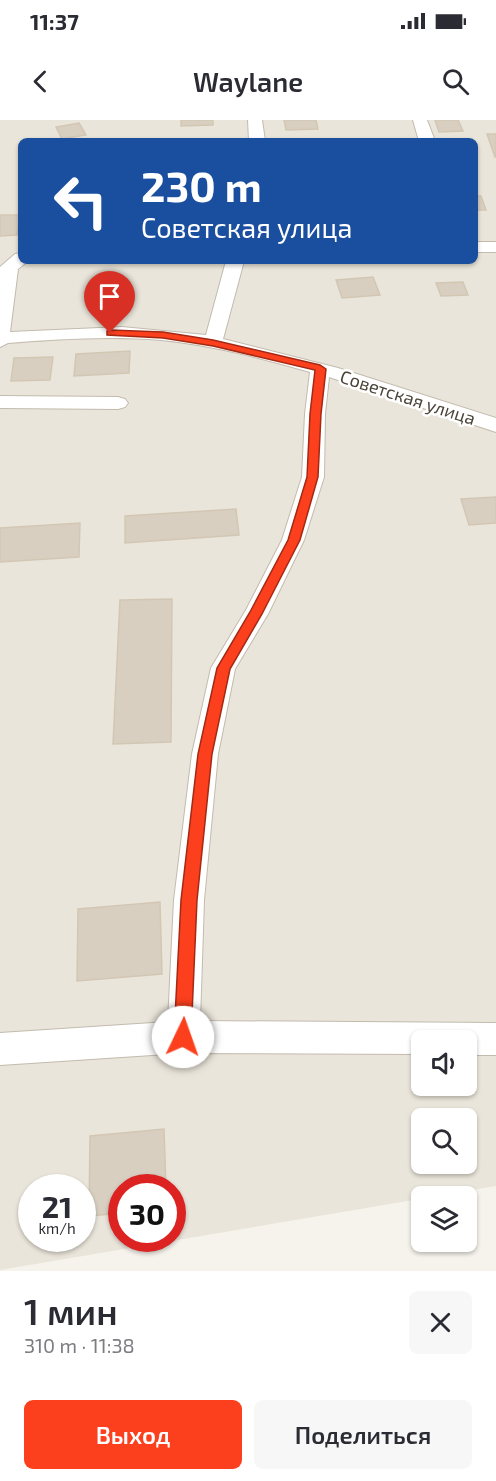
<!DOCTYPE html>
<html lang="ru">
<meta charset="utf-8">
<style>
:root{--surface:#fff;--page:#f7f7f7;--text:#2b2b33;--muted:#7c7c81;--accent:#fc3f1d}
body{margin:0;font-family:"Exo 2",sans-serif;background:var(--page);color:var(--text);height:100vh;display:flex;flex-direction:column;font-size:22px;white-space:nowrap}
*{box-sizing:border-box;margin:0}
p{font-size:20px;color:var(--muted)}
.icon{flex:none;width:33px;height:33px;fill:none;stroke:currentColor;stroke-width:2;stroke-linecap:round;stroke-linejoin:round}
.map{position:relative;height:1151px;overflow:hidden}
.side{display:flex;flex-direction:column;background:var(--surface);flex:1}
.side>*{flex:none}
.banner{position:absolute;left:18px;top:18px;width:460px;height:126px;border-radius:9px;box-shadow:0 2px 4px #0004;background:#1a4fa0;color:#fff;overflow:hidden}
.tools{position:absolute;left:411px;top:910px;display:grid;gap:12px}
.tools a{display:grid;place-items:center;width:66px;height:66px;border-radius:9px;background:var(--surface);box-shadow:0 2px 4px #0004;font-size:30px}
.speed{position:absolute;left:18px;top:1054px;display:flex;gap:12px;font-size:30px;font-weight:700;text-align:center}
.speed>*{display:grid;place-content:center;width:78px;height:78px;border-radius:50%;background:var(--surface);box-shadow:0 2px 4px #0004;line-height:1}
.speed small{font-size:15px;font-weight:400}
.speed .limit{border:9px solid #d22;background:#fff;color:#111}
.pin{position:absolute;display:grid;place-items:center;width:51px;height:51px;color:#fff;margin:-62px -26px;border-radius:50% 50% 50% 0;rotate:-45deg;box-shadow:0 0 6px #0007}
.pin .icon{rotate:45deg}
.me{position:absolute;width:66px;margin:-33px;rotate:3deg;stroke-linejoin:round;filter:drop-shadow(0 0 4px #0008)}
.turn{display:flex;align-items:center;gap:21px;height:126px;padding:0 24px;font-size:27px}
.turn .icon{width:78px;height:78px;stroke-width:2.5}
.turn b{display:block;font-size:42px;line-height:51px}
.round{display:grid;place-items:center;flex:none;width:63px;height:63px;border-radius:9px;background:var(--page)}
.overview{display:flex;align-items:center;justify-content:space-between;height:102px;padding:0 24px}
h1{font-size:36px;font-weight:600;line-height:45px}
.button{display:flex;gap:12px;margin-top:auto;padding:12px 24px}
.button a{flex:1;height:69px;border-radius:9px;background:var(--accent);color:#fff;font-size:24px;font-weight:600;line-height:69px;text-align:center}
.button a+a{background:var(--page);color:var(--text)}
.status{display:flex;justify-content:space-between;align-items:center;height:42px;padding:0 30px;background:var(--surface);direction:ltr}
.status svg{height:16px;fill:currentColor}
header{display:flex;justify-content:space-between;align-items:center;height:78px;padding:0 24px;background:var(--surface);font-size:27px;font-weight:600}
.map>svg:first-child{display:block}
.residential{fill:#eae5da;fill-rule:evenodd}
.building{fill:#d8cfc1;stroke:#d3c7b4;stroke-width:1.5}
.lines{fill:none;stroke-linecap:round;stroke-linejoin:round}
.minor-casing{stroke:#c2bbae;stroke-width:2}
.minor{fill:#fff;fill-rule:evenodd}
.route{fill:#fc3f1d;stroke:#a42913;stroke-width:1.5}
.labels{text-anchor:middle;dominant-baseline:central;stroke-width:5;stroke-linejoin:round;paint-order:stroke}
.far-street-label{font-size:18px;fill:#4b4439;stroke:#fff}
</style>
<div class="status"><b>11:37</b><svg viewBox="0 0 49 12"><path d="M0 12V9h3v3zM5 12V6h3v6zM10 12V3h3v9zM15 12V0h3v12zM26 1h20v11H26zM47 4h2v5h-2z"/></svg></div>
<header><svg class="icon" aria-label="back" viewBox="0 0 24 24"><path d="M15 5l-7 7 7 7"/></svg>Waylane<svg class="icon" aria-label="search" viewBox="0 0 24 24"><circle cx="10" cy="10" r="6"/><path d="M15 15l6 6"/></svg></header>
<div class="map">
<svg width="496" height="1151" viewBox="0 0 496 1151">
<rect width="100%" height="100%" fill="#f6f3ec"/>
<!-- residential -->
<path class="residential" d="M0,0H496V1066L0,1150ZM21,21H476V141H21ZM422,921H466V966H422ZM422,999H466V1044H422ZM32,1068H82V1119H32ZM122,1068H172V1119H122Z"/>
<!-- building -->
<g class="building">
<path d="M181,0H213V5L181,6Z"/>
<path d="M284,0H316L318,9L286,10Z"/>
<path d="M435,0H458L463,11L439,12Z"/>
<path d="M79,3L86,15L62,19L56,7Z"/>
<path d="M487,14H496V37H495Z"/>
<path d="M476,76H481L486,90H476Z"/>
<path d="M0,95H20L17,115L0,116Z"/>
<path d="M373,157L380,175L342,178L336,160Z"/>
<path d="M463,162L468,175L441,176L436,163Z"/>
<path d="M130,231L129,253L74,256L76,234Z"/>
<path d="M53,237L50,260L11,261L14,238Z"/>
<path d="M496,377V403L469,405L461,379Z"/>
<path d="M236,389L239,415L125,423V396Z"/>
<path d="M80,403L79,437L0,442V408Z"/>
<path d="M172,479L171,622L113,624L120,480Z"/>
<path d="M160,782L162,854L77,861L78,789Z"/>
<path d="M164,1009L166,1068H122V1093L89,1096L90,1016Z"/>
</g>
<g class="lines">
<defs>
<g id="minor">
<path d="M248,0H262L265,21H249Z"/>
<path d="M413,0H427L435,21H419Z"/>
<rect x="476" y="122" width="20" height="10"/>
<path d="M21,133V141H28L18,149L10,212L122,207L206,215L226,141H244L223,219L338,248L496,298V312L329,257L325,294L324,357L304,420L268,494L235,549L218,634L204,780L200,901L496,903V935H466V921H422V934L183,933L0,945V913L168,902L174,780L192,634L211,548L246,490L282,420L302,357L305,294L310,252C261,238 211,225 161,220C110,216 59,219 8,223L0,227V147L15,134Z"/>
<path d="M0,276L118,277L125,279L128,283L125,287L118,289L0,288Z"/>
</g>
</defs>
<!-- minor casing -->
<use href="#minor" class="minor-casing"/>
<!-- minor -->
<use href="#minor" class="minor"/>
</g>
<!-- route -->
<path class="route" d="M110,210L163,212L213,220L320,245L326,249L321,294L318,357L300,420L262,494L230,549L212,634L197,780L191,917L189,923L183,926L177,923L174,917L181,780L198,634L217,548L250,492L288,420L307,357L310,294L315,250L213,226L163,218L107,215V211Z"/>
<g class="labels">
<!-- far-street labels -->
<g class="far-street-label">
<text transform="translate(408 277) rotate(18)">Советская улица</text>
</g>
</g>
</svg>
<div class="tools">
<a><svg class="icon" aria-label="sound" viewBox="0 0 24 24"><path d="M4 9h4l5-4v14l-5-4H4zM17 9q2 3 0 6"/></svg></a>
<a><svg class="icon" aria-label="search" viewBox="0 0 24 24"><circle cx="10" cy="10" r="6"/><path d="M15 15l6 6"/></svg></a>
<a><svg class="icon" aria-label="layers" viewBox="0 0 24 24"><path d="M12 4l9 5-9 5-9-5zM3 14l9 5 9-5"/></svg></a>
</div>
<div class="speed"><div>21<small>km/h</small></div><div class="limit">30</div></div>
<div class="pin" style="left:110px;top:213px;background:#d93025"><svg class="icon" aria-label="arrive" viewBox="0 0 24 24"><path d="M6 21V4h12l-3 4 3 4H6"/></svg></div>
<svg class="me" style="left:183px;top:917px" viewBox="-20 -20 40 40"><circle r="19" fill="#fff"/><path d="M0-13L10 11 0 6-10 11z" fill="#fc3f1d"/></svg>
<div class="banner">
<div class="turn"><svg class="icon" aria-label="left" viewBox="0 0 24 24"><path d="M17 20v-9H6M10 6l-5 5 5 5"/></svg><div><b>230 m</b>Советская улица</div></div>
</div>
</div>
<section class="side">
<div class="overview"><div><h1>1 мин</h1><p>310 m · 11:38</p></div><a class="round"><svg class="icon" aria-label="close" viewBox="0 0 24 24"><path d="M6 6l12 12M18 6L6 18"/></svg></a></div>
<div class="button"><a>Выход</a><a>Поделиться</a></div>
</section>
